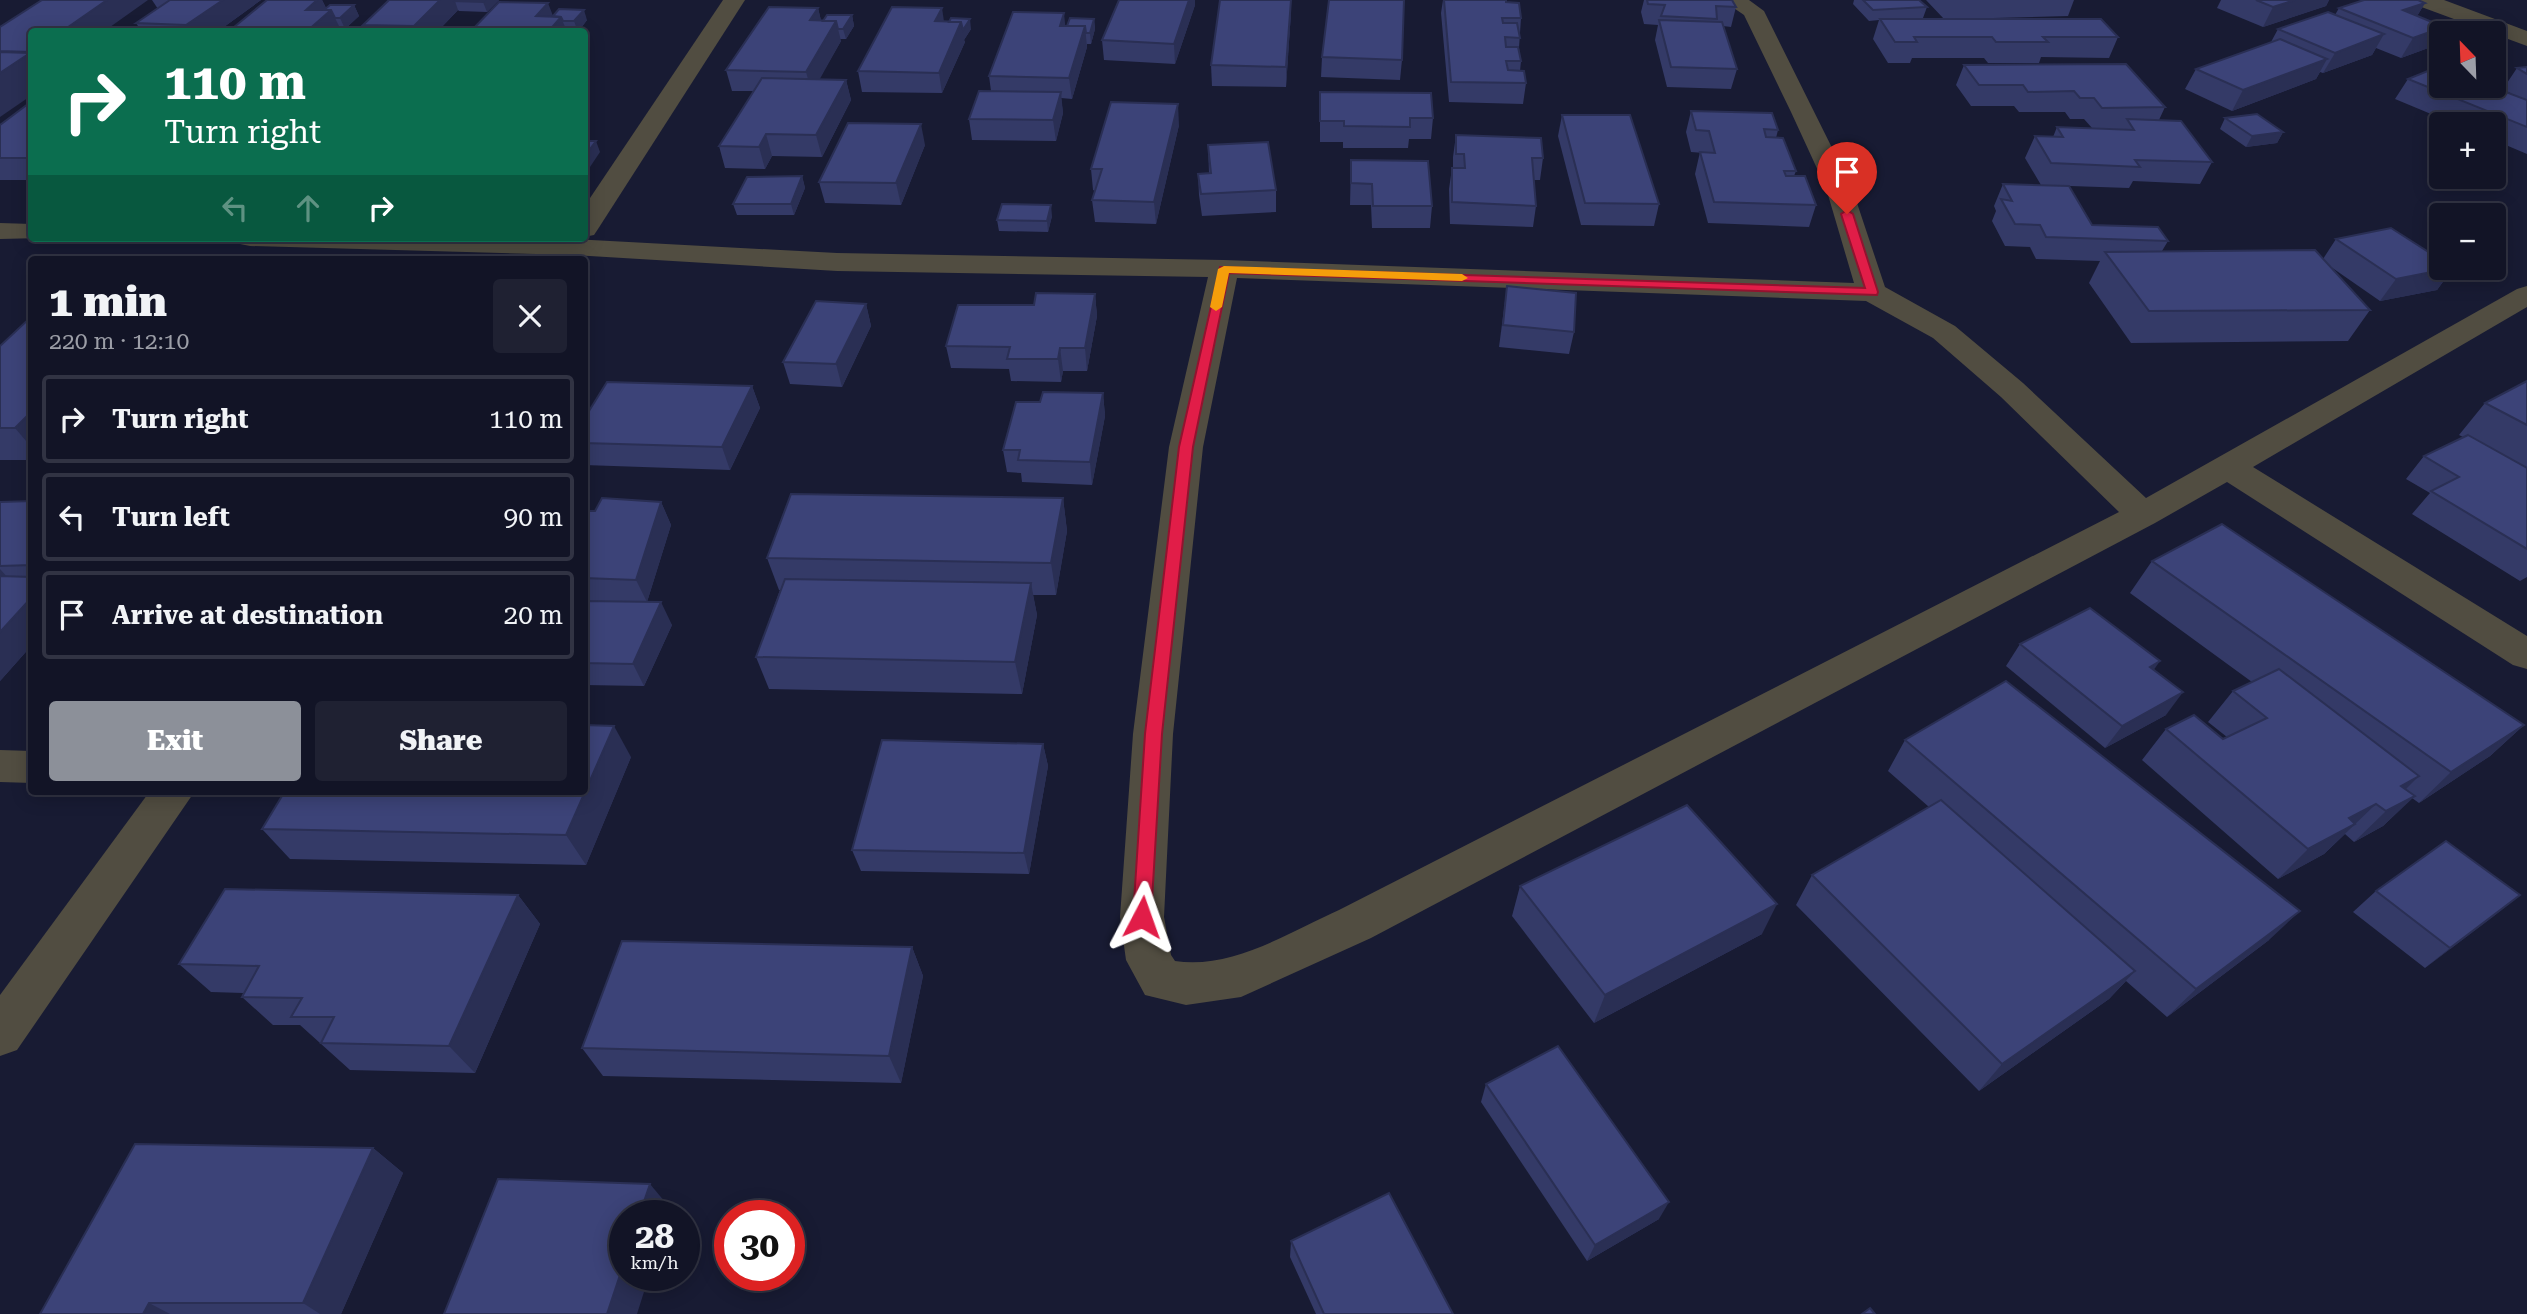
<!DOCTYPE html>
<meta charset="utf-8">
<style>
:root{--surface:#121426;--page:#1f2132;--text:#f1f3f6;--muted:#9c9ea7;--line:#313343;--accent:#8c9099}
body{margin:0;font-family:"Roboto Serif",serif;background:var(--page);color:var(--text);height:100vh;display:flex;flex-direction:column;font-size:26px;white-space:nowrap}
*{box-sizing:border-box;margin:0}
p{font-size:23px;color:var(--muted)}
.icon{flex:none;width:38px;height:38px;fill:none;stroke:currentColor;stroke-width:2;stroke-linecap:round;stroke-linejoin:round}
.map{position:relative;flex:1;overflow:hidden}
.side{position:absolute;left:28px;top:256px;width:560px;height:539px;display:flex;flex-direction:column;background:var(--surface);border-radius:7px;box-shadow:0 4px 18px #0003,0 0 0 2px var(--line)}
.side>*{flex:none}
.guide{position:absolute;left:28px;top:28px;width:560px;height:214px;border-radius:7px;box-shadow:0 4px 18px #0003,0 0 0 2px var(--line);background:#0b6e4f;color:#fff;overflow:hidden}
.needle{width:46px;rotate:337deg}
.tools{position:absolute;left:2429px;top:21px;display:grid;gap:14px}
.tools a{display:grid;place-items:center;width:77px;height:77px;border-radius:7px;background:var(--surface);box-shadow:0 4px 18px #0003,0 0 0 2px var(--line);font-size:35px}
.speed{position:absolute;left:609px;top:1200px;display:flex;gap:14px;font-size:35px;font-weight:700;text-align:center}
.speed>*{display:grid;place-content:center;width:91px;height:91px;border-radius:50%;background:var(--surface);box-shadow:0 4px 18px #0003,0 0 0 2px var(--line);line-height:1}
.speed small{font-size:18px;font-weight:400}
.speed .limit{border:10px solid #d22;background:#fff;color:#111}
.pin{position:absolute;display:grid;place-items:center;width:60px;height:60px;color:#fff;margin:-72px -30px;border-radius:50% 50% 50% 0;rotate:-45deg;box-shadow:0 0 7px #0007}
.pin .icon{rotate:45deg}
.me{position:absolute;width:77px;margin:-38px;rotate:4deg;stroke-linejoin:round;filter:drop-shadow(0 0 5px #0008)}
.turn{display:flex;align-items:center;gap:24px;height:147px;padding:0 21px;font-size:32px}
.turn .icon{width:91px;height:91px;stroke-width:2.5}
.turn b{display:block;font-size:49px;line-height:60px}
.lanes{display:flex;align-items:center;height:66px;padding:0 21px;background:#0003;justify-content:center;gap:35px;direction:ltr}
.lanes .off{opacity:.35}
.round{display:grid;place-items:center;flex:none;width:74px;height:74px;border-radius:7px;background:var(--page)}
.overview{display:flex;align-items:center;justify-content:space-between;height:119px;padding:0 21px}
h1{font-size:42px;font-weight:800;line-height:52px}
.cta{display:flex;gap:14px;margin-top:auto;padding:14px 21px}
.cta a{flex:1;height:80px;border-radius:7px;background:var(--accent);color:#fff;font-size:28px;font-weight:800;line-height:80px;text-align:center}
.cta a+a{background:var(--page);color:var(--text)}
ul{padding:0;list-style:none}
li{display:flex;align-items:center;gap:21px;height:88px;margin:0 14px 10px;padding:0 7px;border:4px solid var(--line);border-radius:7px}
li div{flex:1}
li b{display:block;font-size:26px}
li em{font-style:normal}
.map>svg:first-child{display:block}
.lines{fill:none;stroke-linecap:round;stroke-linejoin:round}
.minor{fill:#514d41;fill-rule:evenodd}
.wall{fill:#343a67}
.shaded-wall{fill:#2a2f54}
.building{fill:#3c4378;stroke:#2a2f54;stroke-width:2}
.route{fill:#e11d48;stroke:#92132f;stroke-width:2}
.slow{fill:#f59e0b}
</style>
<div class="map">
<svg width="2527" height="1314" viewBox="0 0 2527 1314">
<rect width="100%" height="100%" fill="#181b33"/>
<g class="lines">
<!-- minor -->
<g class="minor">
<path d="M723,0H745L598,229L594,235L584,237V207Z"/>
<path d="M1722,0H1749L1764,11L1852,188L1885,287L1955,326L2023,383L2146,498L2517,289L2527,286V307L2253,467L2527,636V669L2513,665L2227,482L2155,523L1371,938L1241,997L1186,1005L1145,995L1126,960L1120,917L1133,734L1169,447L1208,277L837,271L573,255L250,246L240,244L236,238H554L837,253L1224,260L1854,283L1826,188L1791,112L1744,15ZM1237,278L1866,301L1933,338L2001,397L2119,512L1339,910C1290,932 1231,970 1175,961L1171,955L1164,917L1173,734L1203,447Z"/>
<path d="M2413,0H2444L2527,31V46L2416,5Z"/>
<path d="M0,223L32,224V238H42L0,239Z"/>
<path d="M0,750L32,751V783L0,782Z"/>
<path d="M150,791H195L17,1050L0,1056V995Z"/>
</g>
</g>
<!-- wall -->
<g class="wall">
<path d="M152,0H261L217,32H142L136,23L158,9Z"/>
<path d="M267,0H322L326,8L354,5L359,16L345,29H340L341,30Z"/>
<path d="M389,0H499L487,12L459,11L458,10L437,32H366L363,25Z"/>
<path d="M1443,0H1506V2L1521,18L1519,48L1521,61L1520,71L1526,83L1523,104L1449,102L1441,13Z"/>
<path d="M1644,0H1732L1736,7L1731,27L1723,26L1737,69L1731,89L1667,87L1655,40L1658,25L1644,24L1641,12Z"/>
<path d="M1854,0H1919L1927,7L1923,18L1892,19H1944L1926,0H2074L2068,16L1953,19L2118,37L2109,58L2041,57L2039,63H1988L1984,58H1912L1910,63H1888L1873,39L1879,20L1869,21L1853,4Z"/>
<path d="M2221,0H2329L2326,6L2263,27L2217,8Z"/>
<path d="M2425,3L2417,16L2444,27L2431,47L2401,58L2376,48L2372,55L2323,73L2320,72L2316,79L2232,111L2185,89L2196,69L2271,42L2278,29L2335,15L2339,8Z"/>
<path d="M1195,5L1175,64L1104,60L1102,40Z"/>
<path d="M818,8L821,21L852,15L854,26L846,39H840L841,41L819,79L846,80L851,100L822,157L772,156L765,169L725,168L719,146L754,91H732L726,70Z"/>
<path d="M1291,12L1286,87L1212,86L1211,65Z"/>
<path d="M553,16L587,20L578,32H470Z"/>
<path d="M1094,19L1095,29L1091,44H1087V47L1072,99L1061,98L1063,113L1056,141L972,140L969,119L991,91L989,76L1065,26Z"/>
<path d="M944,21L971,29L964,40L965,42L942,93L862,92L858,71Z"/>
<path d="M1322,57L1402,60L1400,80L1321,77Z"/>
<path d="M1964,65L2165,107L2159,120L2212,162L2200,184L2133,181L2129,188L2041,185L2025,158L2035,136L2053,137L2057,127L2092,128L2084,119H2070L2065,112H2019L2014,106H1971L1956,85Z"/>
<path d="M2527,67V154L2494,140V124H2455L2395,99L2408,79L2512,94L2503,89L2517,68Z"/>
<path d="M1320,92L1433,118L1431,139H1409L1408,148H1343V142H1320Z"/>
<path d="M32,101V180H0V125Z"/>
<path d="M1691,111L1778,130L1776,138L1796,171L1794,176L1816,205L1809,227L1708,223L1695,174L1700,152L1704,153L1691,152L1686,132Z"/>
<path d="M1562,115L1659,204L1654,226L1581,225L1558,136Z"/>
<path d="M2225,118L2283,132L2277,143L2246,147L2220,129Z"/>
<path d="M1179,125L1156,224L1095,222L1092,200L1095,191L1093,190L1091,169Z"/>
<path d="M1456,135L1543,158L1540,180H1534L1536,206L1533,227L1450,224L1449,189L1452,168H1453V157Z"/>
<path d="M925,145L901,205L825,203L819,182Z"/>
<path d="M1208,145L1276,190V212L1202,216L1199,195L1198,174L1209,173Z"/>
<path d="M1351,160L1432,206L1430,228H1372L1371,205H1350Z"/>
<path d="M802,176L805,188L794,215H737L733,204Z"/>
<path d="M2003,184L2092,225L2168,241L2162,251L2323,259L2336,239L2453,268L2437,290L2380,301L2331,267L2370,310L2348,341L2131,343L2089,283L2100,261L2036,259L2030,247L2005,246L1992,221L1996,211L1994,206Z"/>
<path d="M1052,216L1048,232L999,231L997,220Z"/>
<path d="M1507,286L1574,332L1569,354L1499,347Z"/>
<path d="M1095,294L1097,316L1087,371H1063L1061,382L1011,381L1009,369L951,368L946,346L1034,305Z"/>
<path d="M866,304L871,326L842,387L790,384L783,362Z"/>
<path d="M32,316V460H0V346Z"/>
<path d="M2527,381V577L2520,581L2412,514L2430,493L2406,479L2424,456L2463,437L2459,435L2485,403Z"/>
<path d="M752,386L760,408L730,470L584,465V419Z"/>
<path d="M1103,393L1105,416L1092,485L1022,482L1021,473L1007,472L1003,450L1040,402Z"/>
<path d="M1063,498L1067,531L1056,595H1033L1037,615L1022,694L769,689L756,657L780,590H779L767,558Z"/>
<path d="M32,501V645L0,681V502Z"/>
<path d="M661,502L671,525L647,602L672,625L644,686L584,685V511H595Z"/>
<path d="M2152,561L2524,725L2490,756L2419,803L2412,798L2383,826L2354,842L2345,834L2324,854L2278,879L2142,760L2166,729L2223,739L2227,737L2208,722L2233,691L2252,682L2130,593Z"/>
<path d="M2020,644L2154,670L2166,715L2105,748L2006,666Z"/>
<path d="M1905,740L2269,940L2167,1017L2126,981L2109,999L1979,1091L1796,905L1812,875L1929,807L1888,771Z"/>
<path d="M1043,744L1048,766L1029,874L861,871L852,850Z"/>
<path d="M631,757L586,865L290,859L262,829Z"/>
<path d="M1520,886L1762,934L1594,1023L1512,916Z"/>
<path d="M2376,891L2520,895L2425,968L2353,912Z"/>
<path d="M518,895L540,924L475,1073L350,1070L300,1025H273L242,997L243,993L211,992L179,964Z"/>
<path d="M912,947L923,976L901,1083L603,1076L582,1048Z"/>
<path d="M1486,1084L1659,1219L1587,1261L1481,1102Z"/>
<path d="M373,1148L403,1173L341,1314H40Z"/>
<path d="M1291,1241L1453,1314H1316L1290,1257Z"/>
</g>
<!-- shaded-wall -->
<g class="shaded-wall">
<path d="M107,0H148L103,32H61Z"/>
<path d="M223,0H261L217,32H190L186,25Z"/>
<path d="M317,0H322L328,12L331,10L341,30L339,32H306V10Z"/>
<path d="M440,0H465L455,1L458,10L437,32H417L414,26Z"/>
<path d="M485,0H499L487,12L483,2Z"/>
<path d="M1189,0H1195V5L1175,64L1174,44Z"/>
<path d="M1291,0V12L1286,87V67Z"/>
<path d="M2295,0H2329L2326,6L2263,27L2273,7Z"/>
<path d="M548,3L555,21L561,17L567,32H548L536,16Z"/>
<path d="M2425,3L2413,23L2403,10Z"/>
<path d="M354,5L359,16L345,29L340,18Z"/>
<path d="M818,8L823,28L810,20Z"/>
<path d="M942,8L945,28L935,21Z"/>
<path d="M584,10L587,20L578,32L574,21Z"/>
<path d="M1064,13L1066,33L1060,26Z"/>
<path d="M852,15L854,26L846,39L843,29Z"/>
<path d="M970,19L971,29L964,40L965,42L942,93L939,73L961,22Z"/>
<path d="M1094,19L1095,29L1091,44L1090,33Z"/>
<path d="M836,21L841,41L812,93L806,72Z"/>
<path d="M1085,26L1087,47L1072,99L1069,78Z"/>
<path d="M2444,27L2431,47L2401,58L2413,38Z"/>
<path d="M2384,34L2372,55L2323,73L2335,53Z"/>
<path d="M30,53L32,56V95L0,117V73Z"/>
<path d="M2327,59L2316,79L2232,111L2243,90Z"/>
<path d="M846,80L851,100L822,157L816,135Z"/>
<path d="M1061,92L1063,113L1056,141L1053,120Z"/>
<path d="M1178,104L1179,125L1156,224L1154,202Z"/>
<path d="M921,124L925,145L901,205L896,183Z"/>
<path d="M2283,132L2277,143L2246,147L2252,136Z"/>
<path d="M766,134L772,156L765,169L759,147Z"/>
<path d="M596,141L600,152L586,173L584,169V157Z"/>
<path d="M802,176L805,188L794,215L791,204Z"/>
<path d="M1051,205L1052,216L1048,232L1047,221Z"/>
<path d="M2453,268L2437,290L2380,301L2396,279Z"/>
<path d="M1095,294L1097,316L1087,371L1085,348Z"/>
<path d="M866,304L871,326L842,387L836,364Z"/>
<path d="M1060,348L1063,371L1061,382L1058,359Z"/>
<path d="M752,386L760,408L730,470L722,447Z"/>
<path d="M1103,393L1105,416L1092,485L1090,462Z"/>
<path d="M32,411V448L15,428Z"/>
<path d="M1063,498L1067,531L1056,595L1051,563Z"/>
<path d="M661,502L671,525L647,602L636,580Z"/>
<path d="M0,569L18,589L0,604Z"/>
<path d="M1031,583L1037,615L1022,694L1015,662Z"/>
<path d="M32,597V645L0,681V632Z"/>
<path d="M661,602L672,625L644,686L633,664Z"/>
<path d="M2160,661L2144,684L2150,667Z"/>
<path d="M2183,692L2166,715L2105,748L2122,726Z"/>
<path d="M2524,725L2490,756L2419,803L2451,772Z"/>
<path d="M614,726L631,757L586,865L566,835Z"/>
<path d="M1043,744L1048,766L1029,874L1024,853Z"/>
<path d="M2419,776L2388,807L2401,786Z"/>
<path d="M2415,796L2383,826L2354,842L2386,811Z"/>
<path d="M2376,804L2324,854L2278,879L2308,849L2349,818Z"/>
<path d="M518,895L540,924L475,1073L449,1046Z"/>
<path d="M2520,895L2494,916L2425,968L2450,948Z"/>
<path d="M1777,904L1762,934L1594,1023L1605,995Z"/>
<path d="M2300,911L2269,940L2167,1017L2196,989Z"/>
<path d="M912,947L923,976L901,1083L889,1056Z"/>
<path d="M2135,971L2109,999L1979,1091L2002,1064Z"/>
<path d="M373,1148L403,1173L341,1314H320L303,1303Z"/>
<path d="M650,1184L670,1208L668,1216H639Z"/>
<path d="M1669,1202L1659,1219L1587,1261L1595,1245Z"/>
<path d="M625,1260V1276H649L637,1314H607Z"/>
<path d="M149,1303L170,1314H143Z"/>
</g>
<!-- building -->
<g class="building">
<path d="M42,0H107L61,32H32L31,52L0,51V27Z"/>
<path d="M170,0H223L186,25L136,23Z"/>
<path d="M267,0H317L306,10H331L306,32H228Z"/>
<path d="M389,0H440L414,26L363,25Z"/>
<path d="M456,0H485L483,2L455,1Z"/>
<path d="M1119,0H1189L1174,44L1102,40Z"/>
<path d="M1220,0H1291L1286,67L1211,65Z"/>
<path d="M1329,0H1404L1402,60L1322,57Z"/>
<path d="M1444,0H1506V2L1519,3L1521,18H1502L1503,23H1517L1520,38L1505,37L1506,47H1518L1521,61H1506L1508,70L1524,71L1526,83L1451,82Z"/>
<path d="M1647,0H1732L1736,7L1716,6L1717,19L1661,16L1665,5L1648,4Z"/>
<path d="M1863,0H1919L1927,7L1873,10Z"/>
<path d="M2256,0H2295L2273,7Z"/>
<path d="M2364,0H2418L2425,3L2403,10L2444,27L2413,38L2339,8Z"/>
<path d="M499,2L548,3L536,16L561,17L548,32H470Z"/>
<path d="M330,5H354L340,18H335L331,10H324Z"/>
<path d="M769,7L818,8L810,20L836,21L806,72L726,70Z"/>
<path d="M892,7L942,8L935,21L961,22L939,73L858,71Z"/>
<path d="M559,9L584,10L574,21H563L561,17L553,16Z"/>
<path d="M1013,12L1064,13L1060,26H1085L1069,78L989,76Z"/>
<path d="M2328,12L2384,34L2335,53L2278,29Z"/>
<path d="M827,15H852L843,29H838L836,21H823Z"/>
<path d="M951,18L970,19L963,30L961,22H949Z"/>
<path d="M1070,18L1094,19L1090,33H1086L1085,26H1067Z"/>
<path d="M1880,19H2101L2118,37H2043L2048,42H1996L1992,37H1914L1917,42H1895Z"/>
<path d="M1659,20L1722,22L1737,69L1671,67Z"/>
<path d="M106,30L135,32H104Z"/>
<path d="M2280,39L2327,59L2243,90L2196,69Z"/>
<path d="M0,52L30,53L0,73Z"/>
<path d="M2126,64L2165,107L2102,108L2094,98H2080L2074,91L2028,92L2023,85H1979L1964,65Z"/>
<path d="M2440,66H2441V86H2490L2527,100V127L2408,79Z"/>
<path d="M2527,67V74L2517,68Z"/>
<path d="M762,78L846,80L816,135L766,134L759,147L719,146Z"/>
<path d="M979,91L1061,92L1053,120L969,119Z"/>
<path d="M1320,92L1431,93L1433,118H1410V127L1344,126V121H1320Z"/>
<path d="M32,101V156L29,158H0V125Z"/>
<path d="M1111,102L1178,104L1154,202L1092,200L1102,169H1091Z"/>
<path d="M1691,111L1772,113L1778,130L1764,129L1766,137L1783,138L1796,171H1784L1786,176H1805L1816,205L1714,202L1700,152L1715,153L1709,131L1696,130Z"/>
<path d="M2257,114L2283,132L2252,136L2225,118Z"/>
<path d="M1562,115H1630L1659,204L1585,203Z"/>
<path d="M2127,119L2181,121L2212,162L2135,160L2140,167L2051,163L2035,136L2063,137L2057,127L2134,130Z"/>
<path d="M848,123L921,124L896,183L819,182Z"/>
<path d="M1456,135L1541,138L1543,158H1532L1536,206L1452,202V168H1465L1464,154H1456Z"/>
<path d="M584,141H596L584,157Z"/>
<path d="M1268,142L1276,190L1201,194L1198,174L1211,173L1208,145Z"/>
<path d="M1351,160L1428,161L1432,206H1373L1372,184L1351,183Z"/>
<path d="M802,176L791,204H733L747,177Z"/>
<path d="M2003,184L2069,186L2092,225L2158,227L2168,241L2046,237L2040,225L2015,224L2001,199L2012,201Z"/>
<path d="M1002,204L1051,205L1047,221L997,220Z"/>
<path d="M2391,228L2441,260V268H2452L2396,279L2336,239Z"/>
<path d="M2315,250L2370,310L2149,311L2105,252Z"/>
<path d="M1507,286L1576,293L1574,332L1503,325Z"/>
<path d="M1036,293L1095,294L1085,348H1060L1058,359H1007L1010,347L946,346L958,305H1034Z"/>
<path d="M816,301L866,304L836,364L783,362Z"/>
<path d="M32,316V411L15,428H0V346Z"/>
<path d="M2527,381V425L2485,403Z"/>
<path d="M607,382L752,386L722,447L584,443V419Z"/>
<path d="M1043,392L1103,393L1090,462L1018,460L1020,450H1003L1016,402H1040Z"/>
<path d="M2468,435L2527,468V549L2431,491L2459,477L2424,456Z"/>
<path d="M791,494L1063,498L1051,563L767,558Z"/>
<path d="M602,498L661,502L636,580L584,578V511H595Z"/>
<path d="M32,501V565L0,566V502Z"/>
<path d="M2222,524L2524,725L2451,772L2152,561Z"/>
<path d="M0,576L32,577V597L0,632Z"/>
<path d="M785,579L1031,583L1015,662L756,657Z"/>
<path d="M584,601L661,602L633,664L584,663Z"/>
<path d="M2090,608L2160,661L2150,667L2183,692L2122,726L2020,644Z"/>
<path d="M2279,669L2419,776L2401,786L2415,796L2386,811L2376,804L2349,818L2355,824L2308,849L2166,729L2194,715L2223,739L2267,718L2233,691Z"/>
<path d="M2006,681L2300,911L2196,989L1905,740Z"/>
<path d="M584,725L614,726L566,835L262,829L285,791H584Z"/>
<path d="M882,740L1043,744L1024,853L852,850Z"/>
<path d="M1941,800L2135,971L2002,1064L1812,875Z"/>
<path d="M1687,805L1777,904L1605,995L1520,886Z"/>
<path d="M2446,841L2520,895L2450,948L2376,891Z"/>
<path d="M225,889L518,895L449,1046L321,1043L334,1017H291L302,998L242,997L259,966L179,964Z"/>
<path d="M622,941L912,947L889,1056L582,1048Z"/>
<path d="M1558,1046L1669,1202L1595,1245L1486,1084Z"/>
<path d="M135,1144L373,1148L303,1303H149L143,1314H40Z"/>
<path d="M498,1179L650,1184L639,1216H625V1260L607,1314H444Z"/>
<path d="M1389,1193L1453,1314H1324L1291,1241Z"/>
<path d="M1870,1308L1875,1314H1862Z"/>
</g>
<!-- route -->
<path class="route" d="M1847,210L1853,214L1878,292L1877,295L1229,273L1193,447L1162,734L1151,917L1149,923L1142,925L1135,923L1133,917L1145,734L1179,447L1220,267L1865,288L1841,214Z"/>
<!-- slow -->
<path class="slow" d="M1224,266L1462,274L1468,278L1462,281L1229,273L1222,307L1216,311L1210,307L1218,269Z"/>
</svg>
<div class="tools">
<a><svg class="needle" viewBox="-14 -14 28 28"><path d="M0-13l5 13h-10z" fill="#e53935"/><path d="M0 13l5-13h-10z" fill="#9c9ea7"/></svg></a>
<a>+</a>
<a>−</a>
</div>
<div class="speed"><div>28<small>km/h</small></div><div class="limit">30</div></div>
<div class="pin" style="left:1847px;top:214px;background:#d93025"><svg class="icon" aria-label="arrive" viewBox="0 0 24 24"><path d="M6 21V4h12l-3 4 3 4H6"/></svg></div>
<svg class="me" style="left:1142px;top:917px" viewBox="-20 -20 40 40"><path d="M0-17L14 15 0 8-14 15z" fill="#e11d48" stroke="#fff" stroke-width="4"/></svg>
<div class="guide">
<div class="turn"><svg class="icon" aria-label="right" viewBox="0 0 24 24"><path d="M7 20v-9h11M14 6l5 5-5 5"/></svg><div><b>110 m</b>Turn right</div></div>
<div class="lanes"><svg class="icon off" aria-label="left" viewBox="0 0 24 24"><path d="M17 20v-9H6M10 6l-5 5 5 5"/></svg><svg class="icon off" aria-label="ahead" viewBox="0 0 24 24"><path d="M12 20V5M6 11l6-6 6 6"/></svg><svg class="icon" aria-label="right" viewBox="0 0 24 24"><path d="M7 20v-9h11M14 6l5 5-5 5"/></svg></div>
</div>
<section class="side">
<div class="overview"><div><h1>1 min</h1><p>220 m · 12:10</p></div><a class="round"><svg class="icon" aria-label="close" viewBox="0 0 24 24"><path d="M6 6l12 12M18 6L6 18"/></svg></a></div>
<ul>
<li><svg class="icon" aria-label="right" viewBox="0 0 24 24"><path d="M7 20v-9h11M14 6l5 5-5 5"/></svg><div><b>Turn right</b></div><em>110 m</em></li>
<li><svg class="icon" aria-label="left" viewBox="0 0 24 24"><path d="M17 20v-9H6M10 6l-5 5 5 5"/></svg><div><b>Turn left</b></div><em>90 m</em></li>
<li><svg class="icon" aria-label="arrive" viewBox="0 0 24 24"><path d="M6 21V4h12l-3 4 3 4H6"/></svg><div><b>Arrive at destination</b></div><em>20 m</em></li>
</ul>
<div class="cta"><a>Exit</a><a>Share</a></div>
</section>
</div>
